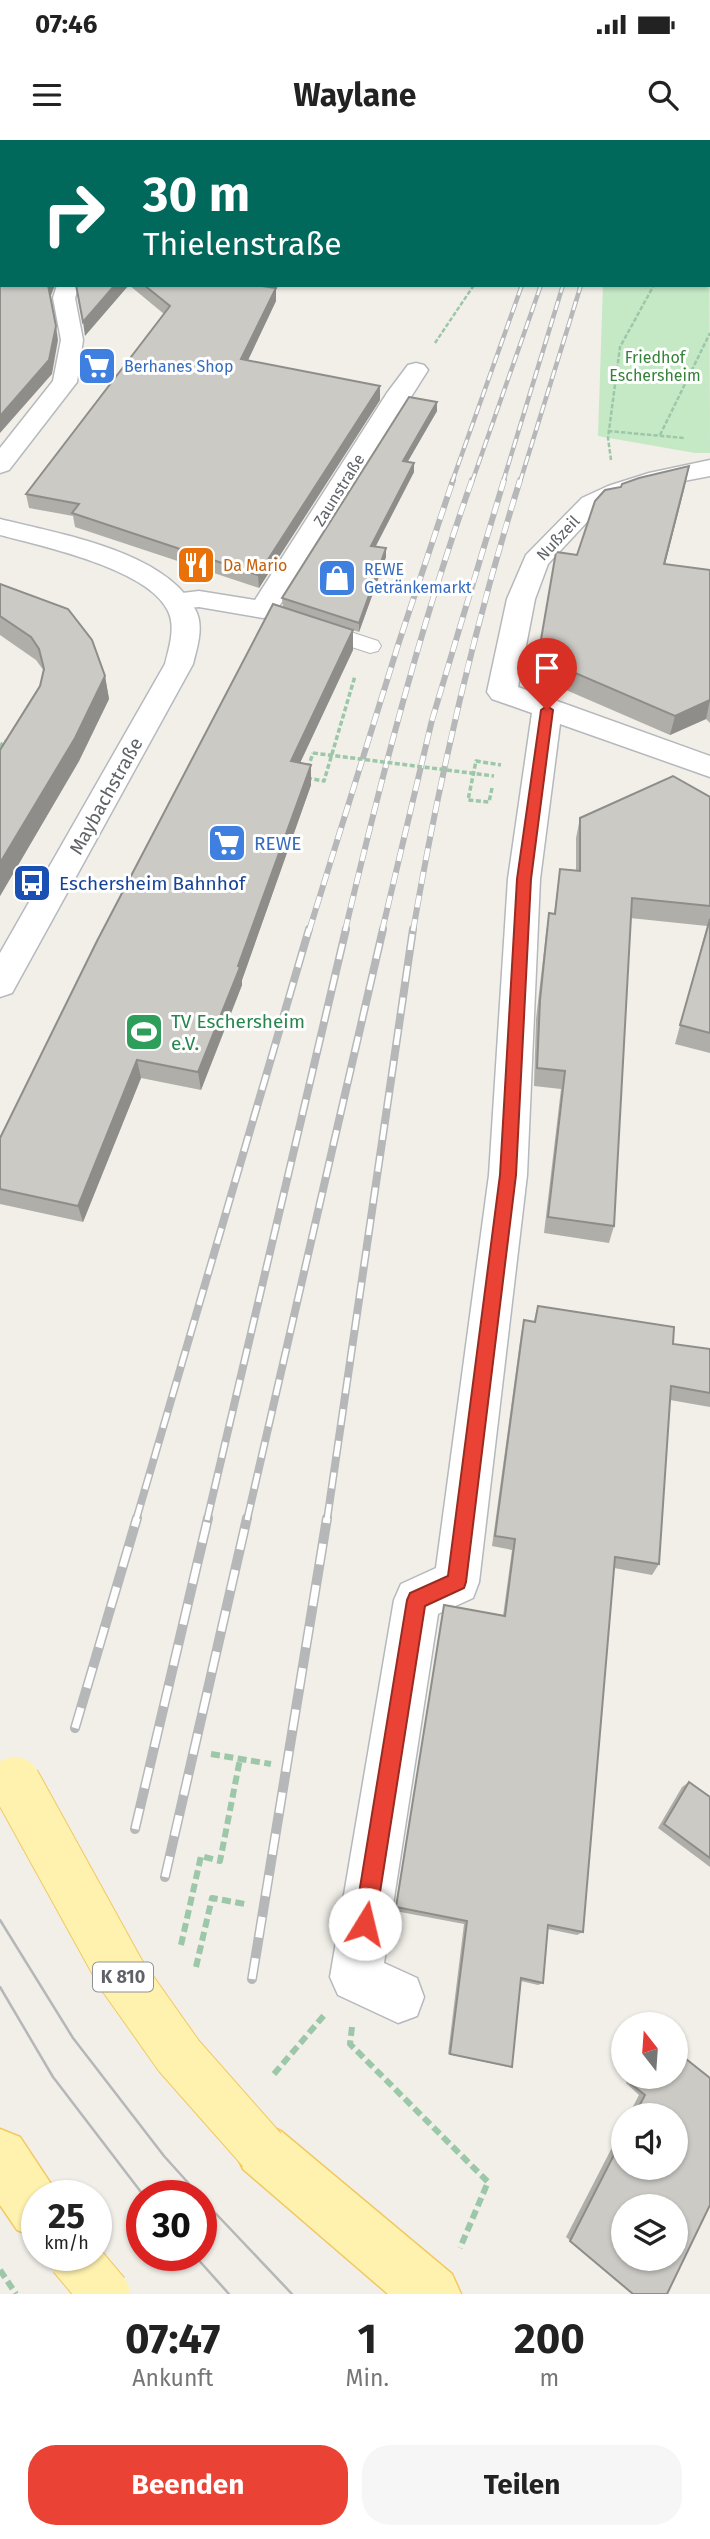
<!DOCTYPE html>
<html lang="de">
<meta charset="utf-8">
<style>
:root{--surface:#fff;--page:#f6f6f6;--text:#222;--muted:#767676;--accent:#ea4335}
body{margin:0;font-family:"Fira Sans",sans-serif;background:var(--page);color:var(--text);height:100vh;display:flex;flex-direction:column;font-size:26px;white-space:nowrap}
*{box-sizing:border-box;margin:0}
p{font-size:23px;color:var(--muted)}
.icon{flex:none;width:38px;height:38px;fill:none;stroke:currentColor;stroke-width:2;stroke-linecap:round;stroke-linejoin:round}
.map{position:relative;height:2154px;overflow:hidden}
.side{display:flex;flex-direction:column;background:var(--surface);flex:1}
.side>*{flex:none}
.guide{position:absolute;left:0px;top:0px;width:710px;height:147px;box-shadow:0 2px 5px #0004;background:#00695c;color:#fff;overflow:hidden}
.needle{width:46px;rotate:343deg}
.tools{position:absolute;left:611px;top:1872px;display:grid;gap:14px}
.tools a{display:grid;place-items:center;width:77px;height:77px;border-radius:50%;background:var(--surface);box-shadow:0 2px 5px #0004;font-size:35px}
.speed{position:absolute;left:21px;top:2040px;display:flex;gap:14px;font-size:35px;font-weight:700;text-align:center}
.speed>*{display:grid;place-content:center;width:91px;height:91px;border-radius:50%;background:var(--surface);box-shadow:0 2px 5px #0004;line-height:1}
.speed small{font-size:18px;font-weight:400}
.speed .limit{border:10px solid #d22;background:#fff;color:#111}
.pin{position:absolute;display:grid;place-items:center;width:60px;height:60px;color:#fff;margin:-72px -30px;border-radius:50% 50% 50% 0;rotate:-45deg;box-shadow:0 0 7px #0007}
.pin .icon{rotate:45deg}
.me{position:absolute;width:77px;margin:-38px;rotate:9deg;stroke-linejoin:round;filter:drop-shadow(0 0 5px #0008)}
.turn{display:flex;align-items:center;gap:24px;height:147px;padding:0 28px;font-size:32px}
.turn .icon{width:91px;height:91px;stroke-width:2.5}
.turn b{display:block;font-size:49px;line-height:60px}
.eta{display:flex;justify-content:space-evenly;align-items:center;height:119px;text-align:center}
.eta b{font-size:42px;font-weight:700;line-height:49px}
.action{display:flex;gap:14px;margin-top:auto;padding:14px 28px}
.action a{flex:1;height:80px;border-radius:28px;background:var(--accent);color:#fff;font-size:28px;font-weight:700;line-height:80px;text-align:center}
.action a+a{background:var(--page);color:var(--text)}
.status{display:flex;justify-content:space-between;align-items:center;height:49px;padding:0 35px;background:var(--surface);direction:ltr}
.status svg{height:19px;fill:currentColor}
header{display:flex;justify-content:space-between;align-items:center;height:91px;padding:0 28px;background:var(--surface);font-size:32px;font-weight:700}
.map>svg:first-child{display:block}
.green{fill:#c5e8c5}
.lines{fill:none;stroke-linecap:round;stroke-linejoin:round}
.lane-casing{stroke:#b5b8bc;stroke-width:2}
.street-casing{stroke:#b5b8bc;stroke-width:3}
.secondary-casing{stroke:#b6babf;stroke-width:3}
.primary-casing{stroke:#f2c960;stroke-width:3}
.path-far2{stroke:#9cc7a9;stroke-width:2.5;stroke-dasharray:4.5 2;stroke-linecap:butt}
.path-far1{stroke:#9cc7a9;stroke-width:3.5;stroke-dasharray:5 2.5;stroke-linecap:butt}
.path{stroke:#9cc7a9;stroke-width:6;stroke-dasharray:9 4.5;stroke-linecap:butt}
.lane{fill:#fff;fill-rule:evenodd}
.street{fill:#fff;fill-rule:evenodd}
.secondary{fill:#fff;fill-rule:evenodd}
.primary{fill:#fff2af;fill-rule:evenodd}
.tram{stroke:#b6b7b8;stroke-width:2.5}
.rail-far3-casing{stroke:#b6b7b8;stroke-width:4.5}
.rail-far2-casing{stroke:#b6b7b8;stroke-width:6}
.rail-far1-casing{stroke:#b6b7b8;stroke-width:8}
.rail-casing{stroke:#b6b7b8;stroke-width:10}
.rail-far3{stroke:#fff;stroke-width:2.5;stroke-dasharray:9;stroke-linecap:butt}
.rail-far2{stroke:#fff;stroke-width:4.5;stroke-dasharray:12;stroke-linecap:butt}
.rail-far1{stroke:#fff;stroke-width:5;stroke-dasharray:16;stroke-linecap:butt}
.rail{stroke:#fff;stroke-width:7;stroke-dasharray:21;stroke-linecap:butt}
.primary-bridge-casing{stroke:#f2c960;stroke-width:52;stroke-linecap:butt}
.path-bridge{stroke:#9cc7a9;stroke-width:3.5;stroke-dasharray:5 2.5;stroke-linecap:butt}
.primary-bridge{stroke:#fff2af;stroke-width:50}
.wall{fill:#afaea9;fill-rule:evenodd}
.shaded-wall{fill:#8f8d8a}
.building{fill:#cccac5;stroke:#8f8d8a;stroke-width:2;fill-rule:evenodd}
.route{fill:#ea4335;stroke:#982c22;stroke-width:2}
.labels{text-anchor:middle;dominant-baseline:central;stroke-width:6;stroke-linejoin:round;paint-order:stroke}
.far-park-label{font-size:16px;fill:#348238;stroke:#fff}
.far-shop-label{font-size:16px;fill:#366cbe;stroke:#fff;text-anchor:start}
.far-street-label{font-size:16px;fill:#5f6368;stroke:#fff}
.far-food-label{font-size:16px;fill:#c56008;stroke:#fff;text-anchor:start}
.shield{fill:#fff;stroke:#8f9295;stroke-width:2}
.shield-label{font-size:18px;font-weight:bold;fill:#5f6368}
.street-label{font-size:19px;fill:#5f6368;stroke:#fff}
.shop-label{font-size:19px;fill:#366cbe;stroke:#fff;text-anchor:start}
.transit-label{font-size:19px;fill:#164399;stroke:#fff;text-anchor:start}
.leisure-label{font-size:19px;fill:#27864d;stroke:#fff;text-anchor:start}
</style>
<div class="status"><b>07:46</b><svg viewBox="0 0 49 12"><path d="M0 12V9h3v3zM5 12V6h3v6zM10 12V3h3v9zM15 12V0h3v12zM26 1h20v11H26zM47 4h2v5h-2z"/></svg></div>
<header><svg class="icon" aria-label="menu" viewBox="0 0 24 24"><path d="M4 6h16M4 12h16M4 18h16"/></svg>Waylane<svg class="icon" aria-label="search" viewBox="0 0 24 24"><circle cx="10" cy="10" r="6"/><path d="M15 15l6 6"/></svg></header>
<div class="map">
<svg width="710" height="2154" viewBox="0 0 710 2154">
<rect width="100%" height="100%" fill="#f1efe8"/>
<!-- green -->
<path class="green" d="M709,10L710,313H695L598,296L603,145H709Z"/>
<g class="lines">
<defs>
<path id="lane" d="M314,480L378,501L381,506L378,511L370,513L306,492L303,487L306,482Z"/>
<g id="street">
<path d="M416,223L424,225L428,230L273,476L263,478L199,467L176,469L166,467L162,461L166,455L199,451L255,460L387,253L408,225Z"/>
<path d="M710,320V336L663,345L600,368L548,424L535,459L518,547L710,616V637L560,584L540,739L527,1035L479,1442L473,1458L438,1474L384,1823L417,1838L424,1857L417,1876L398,1883L338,1855L330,1837L394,1460L401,1444L436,1428L489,1035L508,739L532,573L492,559L487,552L507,459L526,415L582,358L608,346L649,333Z"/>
</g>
<g id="secondary">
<path d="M57,145H79L75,158L83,200L77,242L9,330L0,333V308L53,241L61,200L53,158Z"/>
<path d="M0,379C59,394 167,411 196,471C204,487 197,508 193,524L12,853L0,857V813L165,524C169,508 176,487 168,471C149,429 42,406 0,395Z"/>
</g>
<g id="primary">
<path d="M262,1982L281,1991L452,2134L461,2154H388L243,2029L234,2010L243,1991Z"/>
<path d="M0,1989L20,1997L59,2056H37V2098L17,2090L0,2065Z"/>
</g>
</defs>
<!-- lane casing -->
<use href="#lane" class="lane-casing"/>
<!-- street casing -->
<use href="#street" class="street-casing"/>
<!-- secondary casing -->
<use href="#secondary" class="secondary-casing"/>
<!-- primary casing -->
<use href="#primary" class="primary-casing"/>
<!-- path-far2 -->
<g class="path-far2">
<path d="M644,0L654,2"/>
<path d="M709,42L710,39"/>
<path d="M435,203L474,145"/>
<path d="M608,291L684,298"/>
<path d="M660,295L710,193"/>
<path d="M611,320L608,298L620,207L654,145"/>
</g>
<!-- path-far1 -->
<g class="path-far1">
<path d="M0,607L4,601L10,603"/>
<path d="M308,628L313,613"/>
<path d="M307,638L324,641L355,536"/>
<path d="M492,648L489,662L468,660L476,621L501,625"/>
</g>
<!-- path -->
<g class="path">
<path d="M211,1614L271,1624"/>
<path d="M181,1805L201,1716L220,1721L240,1619"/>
<path d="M196,1827L212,1758L245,1764"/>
<path d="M352,1887L350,1904L488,2042L460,2108"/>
<path d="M274,1934L326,1873"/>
<path d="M0,2130L16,2154"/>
</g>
<!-- lane -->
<use href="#lane" class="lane"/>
<!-- street -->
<use href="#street" class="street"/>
<!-- secondary -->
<use href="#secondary" class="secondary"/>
<!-- primary -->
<use href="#primary" class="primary"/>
<!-- tram -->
<g class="tram">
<path d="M0,1780L73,1898L164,2016L200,2056"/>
<path d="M0,1847L53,1937L144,2056"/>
<path d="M201,2058L292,2154"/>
<path d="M195,2116L229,2154"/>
</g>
<defs>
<g id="rail-far3">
<path d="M452,342L522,145"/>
<path d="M472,342L541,145"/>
<path d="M503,342L563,145"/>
<path d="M520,342L581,145"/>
</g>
<g id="rail-far2">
<path d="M309,791L399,502L453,340"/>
<path d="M345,791C381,639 420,487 472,340"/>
<path d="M382,791L432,580L504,340"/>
<path d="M413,791C439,638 474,488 520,340"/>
</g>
<g id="rail-far1">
<path d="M136,1380L309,789"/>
<path d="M207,1380L346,789"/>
<path d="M247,1380L383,789"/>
<path d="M327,1380L413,789"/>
</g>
<g id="rail">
<path d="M75,1588L137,1378"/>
<path d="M135,1689L208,1378"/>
<path d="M165,1737L247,1378"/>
<path d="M252,1839L327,1378"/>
</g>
</defs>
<!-- rail-far3 casing -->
<use href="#rail-far3" class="rail-far3-casing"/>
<!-- rail-far2 casing -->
<use href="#rail-far2" class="rail-far2-casing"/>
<!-- rail-far1 casing -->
<use href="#rail-far1" class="rail-far1-casing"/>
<!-- rail casing -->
<use href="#rail" class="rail-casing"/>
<!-- rail-far3 -->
<use href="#rail-far3" class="rail-far3"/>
<!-- rail-far2 -->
<use href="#rail-far2" class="rail-far2"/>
<!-- rail-far1 -->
<use href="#rail-far1" class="rail-far1"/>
<!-- rail -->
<use href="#rail" class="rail"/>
<defs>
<g id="primary-bridge">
<path d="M15,1642L121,1834L179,1916L262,2010"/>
<path d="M73,2116L105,2154"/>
</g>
</defs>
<!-- primary-bridge casing -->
<use href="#primary-bridge" class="primary-bridge-casing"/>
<!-- path-bridge -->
<path class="path-bridge" d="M313,613L494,636"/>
<!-- primary-bridge -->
<use href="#primary-bridge" class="primary-bridge"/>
</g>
<!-- wall -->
<g class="wall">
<path d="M0,0H452L450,2L2,71H0Z"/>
<path d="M129,145H262V146L276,161L248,220L380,260L259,448L75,387L73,376L29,368L26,354L164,174Z"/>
<path d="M437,262V271L407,322L414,323V332L376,406L386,417L359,492L283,467L282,458Z"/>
<path d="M689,326L665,424L710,505V583L706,579L670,595L536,537L538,517L621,347Z"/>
<path d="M0,444L105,536L109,559L79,621L0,756V610L40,546L44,531L36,520L0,495Z"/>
<path d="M353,490V510L300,623L311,625V645L242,840V845L201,950L141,938L83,1082L0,1064V998Z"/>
<path d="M710,657V913L675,904L707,786L630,778L614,1086L609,1103L544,1093L561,949L534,946L536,879L546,793L549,773L554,774L560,729L576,731V698L580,678Z"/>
<path d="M538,1166L673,1204L710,1209V1267L670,1260L659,1424L652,1435L614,1428L583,1792L577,1795L548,1789L543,1843L538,1845L521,1841L512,1927H508L448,1914L464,1784L395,1771L444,1465L503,1476L512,1410L492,1406L521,1194L524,1180L534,1182Z"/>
<path d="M689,1642L710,1657V1727L658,1688L682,1647Z"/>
<path d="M676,1911L710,1938V2065L667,2154H633L566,2097L623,1986V2028H676V1976H628L639,1955L626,1943L629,1937H676ZM623,2067H676V2119H623Z"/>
</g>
<!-- shaded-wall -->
<g class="shaded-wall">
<path d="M442,0H452L450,2H440Z"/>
<path d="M48,145H55L50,158Z"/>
<path d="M115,145H129L85,196L83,182Z"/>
<path d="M276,148V161L242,233L241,219Z"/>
<path d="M56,186L58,200L52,234L0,293V276Z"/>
<path d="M380,246V260L259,448L258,435Z"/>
<path d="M437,262V271L403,330V321Z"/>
<path d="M414,323V332L371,415V406Z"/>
<path d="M689,326L685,346L660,444L664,424Z"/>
<path d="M386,408V417L359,492V483Z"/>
<path d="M353,490V510L292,640L291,621Z"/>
<path d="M105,536L109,559L79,621L0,756V723Z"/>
<path d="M710,560L706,579L670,595L675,576Z"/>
<path d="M311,625V645L242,840V845L201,950L198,932L238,826Z"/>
<path d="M137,920L141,938L83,1082L78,1066Z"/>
</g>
<!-- building -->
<g class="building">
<path d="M0,0H442L440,2H2V59L0,58Z"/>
<path d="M2,71V145H48L56,186L49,220L0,276V73Z"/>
<path d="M76,145H115L83,182Z"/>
<path d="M144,145H255L276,148L241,219L380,246L258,435L72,373L79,364L26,354L170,166Z"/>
<path d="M409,257L437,262L403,321L414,323L371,406L386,408L359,483L282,458Z"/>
<path d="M689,326L664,424L710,430V560L675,576L538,517L556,412L577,415L595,361L605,350L621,347L622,344L639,338Z"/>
<path d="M0,444L68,469L92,500L105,536L75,598L0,723V610L40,546L44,529L39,509L31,497L0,476Z"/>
<path d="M273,464L353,490L291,621L311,625L238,826L240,827L198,932L137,920L78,1066L0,1049V998L97,801Z"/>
<path d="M673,636L710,657V766L632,758L614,1086L548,1077L565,931L537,928L540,860L549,773L555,774L560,729L580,731V678Z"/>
<path d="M710,779V893L680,885Z"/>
<path d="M538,1166L674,1187L673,1204L710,1209V1253L671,1246L659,1424L615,1417L583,1792L548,1785L543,1843L521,1838L512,1927L450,1914L467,1781L396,1767L444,1465L505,1476L515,1399L495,1396L524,1180L535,1182Z"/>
<path d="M689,1642L710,1657V1718L664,1684Z"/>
<path d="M676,1911L710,1938V2065L667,2154H633L570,2101L623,1997V2028H676V1976H634L645,1955L631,1944L635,1937H676ZM623,2067H676V2119H623Z"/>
</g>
<!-- route -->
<path class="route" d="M547,566L553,570L531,739L516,1035L466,1442L464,1448L425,1466L375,1784L372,1791L365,1794L357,1791L354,1784L407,1460L410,1453L448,1436L500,1035L517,739L541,570Z"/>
<!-- icons -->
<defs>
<symbol id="supermarket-square" viewBox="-11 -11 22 22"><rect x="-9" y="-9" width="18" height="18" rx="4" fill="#3f7fe0" stroke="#fff"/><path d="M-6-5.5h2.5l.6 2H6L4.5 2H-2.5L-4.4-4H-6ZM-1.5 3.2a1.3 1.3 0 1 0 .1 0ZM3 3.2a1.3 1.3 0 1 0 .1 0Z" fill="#fff"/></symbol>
<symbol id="restaurant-square" viewBox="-11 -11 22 22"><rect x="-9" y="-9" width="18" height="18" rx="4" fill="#e8710a" stroke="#fff"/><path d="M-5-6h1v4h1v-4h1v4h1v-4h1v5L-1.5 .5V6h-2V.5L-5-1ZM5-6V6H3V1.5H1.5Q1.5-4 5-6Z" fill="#fff"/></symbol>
<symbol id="shop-square" viewBox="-11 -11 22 22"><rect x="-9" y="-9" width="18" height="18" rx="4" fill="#3f7fe0" stroke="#fff"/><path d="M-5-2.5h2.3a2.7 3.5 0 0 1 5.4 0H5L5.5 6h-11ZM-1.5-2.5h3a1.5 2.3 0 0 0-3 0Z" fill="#fff"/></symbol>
<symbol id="bus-square" viewBox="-11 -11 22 22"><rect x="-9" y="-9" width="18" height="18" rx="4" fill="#1a4fb4" stroke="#fff"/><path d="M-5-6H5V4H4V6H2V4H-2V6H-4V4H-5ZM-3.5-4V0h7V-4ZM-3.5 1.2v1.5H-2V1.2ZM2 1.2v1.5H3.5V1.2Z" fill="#fff"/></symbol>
<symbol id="stadium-square" viewBox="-11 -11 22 22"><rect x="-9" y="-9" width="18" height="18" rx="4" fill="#2e9e5b" stroke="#fff"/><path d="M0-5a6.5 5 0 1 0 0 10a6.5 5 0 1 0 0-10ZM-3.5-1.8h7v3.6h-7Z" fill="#fff"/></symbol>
</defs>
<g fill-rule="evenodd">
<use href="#supermarket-square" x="75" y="204" width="44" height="44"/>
<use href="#restaurant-square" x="174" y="403" width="44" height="44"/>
<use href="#shop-square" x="315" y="416" width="44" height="44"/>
<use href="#supermarket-square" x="205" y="681" width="44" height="44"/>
<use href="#bus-square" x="10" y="721" width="44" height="44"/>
<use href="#stadium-square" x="122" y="870" width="44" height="44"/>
</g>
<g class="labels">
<!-- far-park labels -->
<g class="far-park-label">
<text x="655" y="217">Friedhof<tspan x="655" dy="18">Eschersheim</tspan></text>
</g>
<!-- far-shop labels -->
<g class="far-shop-label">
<text x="124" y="226">Berhanes Shop</text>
<text x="364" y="429">REWE<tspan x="364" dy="18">Getränkemarkt</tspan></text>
</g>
<!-- far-street labels -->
<g class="far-street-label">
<text transform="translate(339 350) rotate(-58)">Zaunstraße</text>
<text transform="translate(558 398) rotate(-47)">Nußzeil</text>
</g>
<!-- far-food labels -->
<g class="far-food-label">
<text x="223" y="425">Da Mario</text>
</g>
<!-- shield labels -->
<rect class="shield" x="93" y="1822.5" width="60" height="29" rx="5"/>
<g class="shield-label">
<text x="123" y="1837">K 810</text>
</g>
<!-- street labels -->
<g class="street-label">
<text transform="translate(106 656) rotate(-61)">Maybachstraße</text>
</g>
<!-- shop labels -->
<g class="shop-label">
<text x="254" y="703">REWE</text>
</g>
<!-- transit labels -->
<g class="transit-label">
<text x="59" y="743">Eschersheim Bahnhof</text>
</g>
<!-- leisure labels -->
<g class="leisure-label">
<text x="171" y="881">TV Eschersheim<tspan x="171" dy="22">e.V.</tspan></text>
</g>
</g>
</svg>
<div class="tools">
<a><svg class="needle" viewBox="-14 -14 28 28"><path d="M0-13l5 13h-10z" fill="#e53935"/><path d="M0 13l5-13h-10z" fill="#767676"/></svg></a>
<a><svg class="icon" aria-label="sound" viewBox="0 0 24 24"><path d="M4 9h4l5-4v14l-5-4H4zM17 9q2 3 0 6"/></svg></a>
<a><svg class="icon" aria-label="layers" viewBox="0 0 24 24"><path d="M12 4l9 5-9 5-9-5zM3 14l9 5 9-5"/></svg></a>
</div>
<div class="speed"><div>25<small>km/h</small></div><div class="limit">30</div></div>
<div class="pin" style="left:547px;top:570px;background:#d93025"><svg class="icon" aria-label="arrive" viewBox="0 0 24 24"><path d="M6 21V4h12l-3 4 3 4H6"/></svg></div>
<svg class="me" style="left:365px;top:1784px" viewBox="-20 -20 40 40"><circle r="19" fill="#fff"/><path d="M0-13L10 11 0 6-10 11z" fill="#ea4335"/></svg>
<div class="guide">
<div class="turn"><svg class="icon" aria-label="right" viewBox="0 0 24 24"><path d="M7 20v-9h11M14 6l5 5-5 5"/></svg><div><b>30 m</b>Thielenstraße</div></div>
</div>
</div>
<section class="side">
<div class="eta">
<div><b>07:47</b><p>Ankunft</p></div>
<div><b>1</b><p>Min.</p></div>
<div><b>200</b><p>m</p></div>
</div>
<div class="action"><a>Beenden</a><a>Teilen</a></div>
</section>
